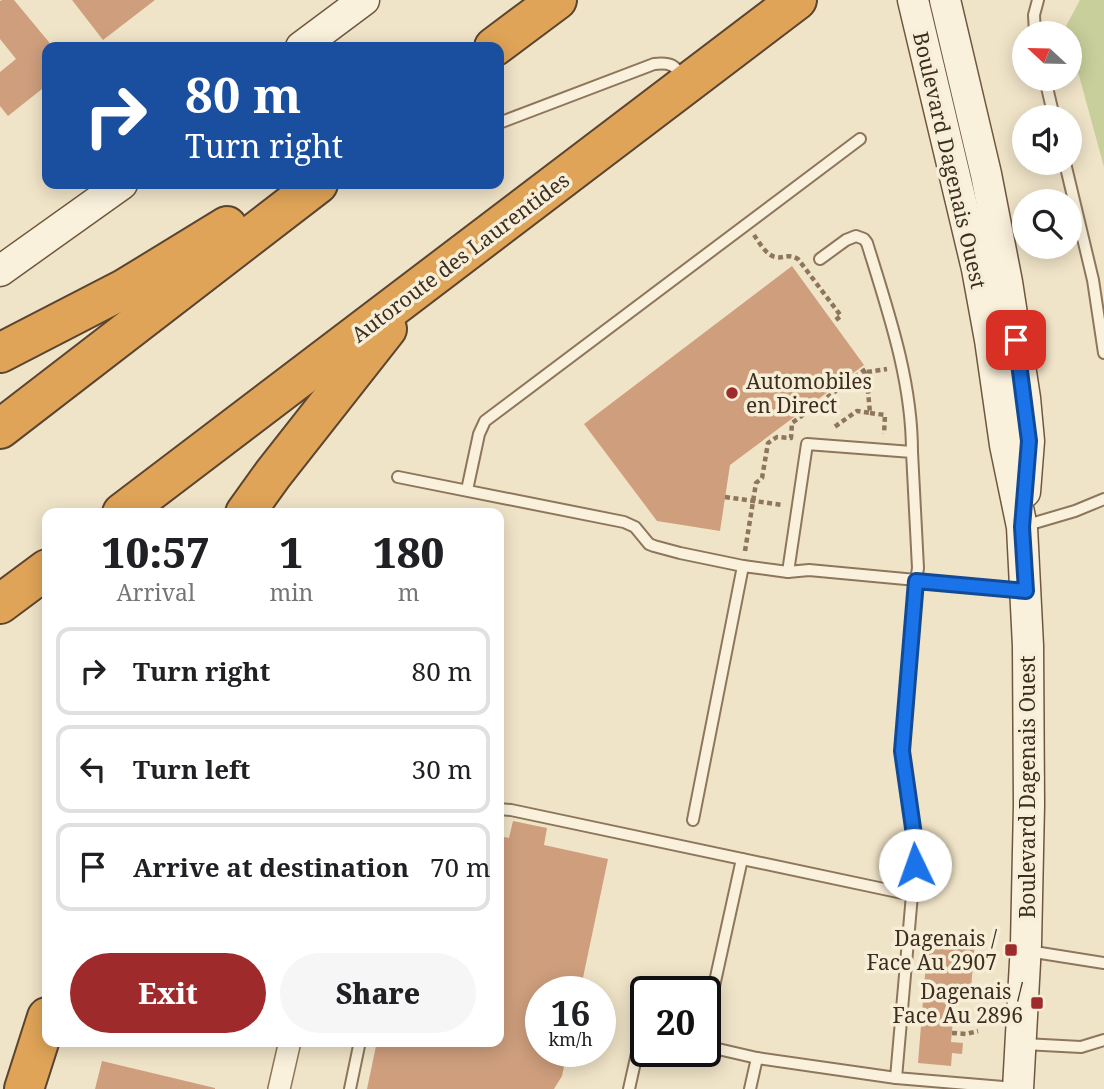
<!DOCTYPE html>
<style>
:root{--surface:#fff;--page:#f6f6f6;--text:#202124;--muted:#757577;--line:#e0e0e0;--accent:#9e2a2b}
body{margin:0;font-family:"Noto Serif",serif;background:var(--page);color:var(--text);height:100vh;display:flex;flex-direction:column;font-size:26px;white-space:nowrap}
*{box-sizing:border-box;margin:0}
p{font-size:23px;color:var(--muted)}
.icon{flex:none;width:38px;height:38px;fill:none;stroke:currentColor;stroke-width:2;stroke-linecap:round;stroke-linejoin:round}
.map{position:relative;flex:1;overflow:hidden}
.drawer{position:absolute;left:42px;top:508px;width:462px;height:539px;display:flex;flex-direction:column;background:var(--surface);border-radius:14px;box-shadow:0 4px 18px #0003}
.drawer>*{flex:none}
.banner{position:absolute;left:42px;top:42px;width:462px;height:147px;border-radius:14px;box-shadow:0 4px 18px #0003;background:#1a4fa0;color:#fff;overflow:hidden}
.needle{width:46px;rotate:292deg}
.controls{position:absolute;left:1012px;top:21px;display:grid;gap:14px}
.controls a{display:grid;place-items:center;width:70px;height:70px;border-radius:50%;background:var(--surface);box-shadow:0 4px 18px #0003;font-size:35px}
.speed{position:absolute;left:525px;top:976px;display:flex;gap:14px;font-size:35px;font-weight:700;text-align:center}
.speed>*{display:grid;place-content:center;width:91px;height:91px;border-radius:50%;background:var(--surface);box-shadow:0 4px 18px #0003;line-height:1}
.speed small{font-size:18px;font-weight:400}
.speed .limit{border:4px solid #111;border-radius:10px;background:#fff;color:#111}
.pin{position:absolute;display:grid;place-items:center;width:60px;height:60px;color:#fff;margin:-30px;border-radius:14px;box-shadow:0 4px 10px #0006}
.me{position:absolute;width:77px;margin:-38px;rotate:357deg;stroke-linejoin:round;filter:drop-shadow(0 0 5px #0008)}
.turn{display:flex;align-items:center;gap:24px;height:147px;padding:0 28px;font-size:32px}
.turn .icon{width:91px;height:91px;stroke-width:2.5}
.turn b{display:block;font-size:49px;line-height:60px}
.eta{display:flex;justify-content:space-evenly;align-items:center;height:119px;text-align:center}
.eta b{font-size:42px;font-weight:800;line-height:49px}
.button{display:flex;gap:14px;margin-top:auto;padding:14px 28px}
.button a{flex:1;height:80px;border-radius:42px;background:var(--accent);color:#fff;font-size:28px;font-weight:800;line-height:80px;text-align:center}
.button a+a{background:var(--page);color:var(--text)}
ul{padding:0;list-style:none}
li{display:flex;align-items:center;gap:21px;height:88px;margin:0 14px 10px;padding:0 14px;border:4px solid var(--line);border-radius:14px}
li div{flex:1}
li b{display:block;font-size:26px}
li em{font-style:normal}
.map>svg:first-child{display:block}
.green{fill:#c9cf9b}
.building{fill:#cf9f7d}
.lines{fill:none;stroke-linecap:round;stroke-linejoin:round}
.lane-casing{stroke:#8d765c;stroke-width:14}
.street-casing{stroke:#8d765c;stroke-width:24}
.secondary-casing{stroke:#6f573f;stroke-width:33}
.highway-casing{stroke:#5b4430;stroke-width:42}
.path{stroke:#8d765c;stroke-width:4.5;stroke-dasharray:5 3.5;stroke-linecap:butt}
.lane{stroke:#faf1dc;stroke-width:10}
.street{stroke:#faf1dc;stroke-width:21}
.secondary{stroke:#faf1dc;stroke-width:30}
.highway{stroke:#e0a458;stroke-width:38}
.route-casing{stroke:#114b97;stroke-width:18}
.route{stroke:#1a73e8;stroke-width:12}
.poi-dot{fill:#9e2a2b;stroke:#f7eed8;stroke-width:2.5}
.labels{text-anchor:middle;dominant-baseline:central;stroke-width:7;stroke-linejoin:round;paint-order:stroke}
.street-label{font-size:21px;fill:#3d2e20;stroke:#f7eed8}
.poi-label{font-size:21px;fill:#3d2e20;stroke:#f7eed8;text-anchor:end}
</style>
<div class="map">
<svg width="1104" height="1089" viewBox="0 0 1104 1089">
<rect width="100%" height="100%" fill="#f0e4c8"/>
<!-- green -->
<path class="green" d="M1080,0H1104V167L1069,39V33H1068L1066,26Z"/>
<!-- building -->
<g class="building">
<path d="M2,0H14L53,47H47V85L8,116L0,106V72L16,59L0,39V1Z"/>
<path d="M72,0H155L103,40Z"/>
<path d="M792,266L864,365L730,465L720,531L657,521L584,424Z"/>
<path d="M513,821L547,828L544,845L608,859L580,992H541V1052H567L562,1076L554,1089H367L377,1041H499V836L509,838Z"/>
<path d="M928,938L975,942L970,999L955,998L951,1042L963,1043L962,1054L952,1053L951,1066L918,1063Z"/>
<path d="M102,1061L215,1088V1089H95Z"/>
</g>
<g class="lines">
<defs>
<g id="lane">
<path d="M1035,33L1034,15L1038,0"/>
<path d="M1045,79L1054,117"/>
<path d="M499,123L654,64C671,62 675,65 684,79"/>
<path d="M1065,163L1093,280L1104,353"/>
<path d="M820,259L846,240L856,236L864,239L867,243C888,311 912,380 912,452"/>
<path d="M398,477L624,522L635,527L649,544L654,546L680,553L743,566"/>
<path d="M467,490L479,434L485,421L860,139"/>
<path d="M1024,526L1075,511L1104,499"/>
<path d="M499,809L511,810L912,895"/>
<path d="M693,820L743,566L788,572"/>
<path d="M1028,951L1104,963"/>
<path d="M705,1027L742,859"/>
<path d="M1024,1044L1081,1047L1104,1040"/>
<path d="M705,1046L757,1058"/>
<path d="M1015,1088L896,1078L916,849L902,751L916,581L918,568L912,452L807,444L788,572L809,570L1023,590"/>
<path d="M350,1089L360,1041"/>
<path d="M629,1089L642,1031L646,1032"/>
<path d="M750,1089L757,1058L896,1078"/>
</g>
<path id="street" d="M279,1089L290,1041"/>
<g id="secondary">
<path d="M913,0L977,269L990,340L1005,445L1022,527L1028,646L1029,805L1026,944L1018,1089"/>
<path d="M945,0L986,174L1007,282L1025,398L1029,441L1025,492"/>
<path d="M301,47L364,0"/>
<path d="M0,271L122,184"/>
</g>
<g id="highway">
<path d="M494,47L557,0"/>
<path d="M0,353L124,289L227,226"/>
<path d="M0,429L318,184"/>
<path d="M122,513L797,0"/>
<path d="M245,513L273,474L387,329"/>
<path d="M0,604L47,569"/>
<path d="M24,1089L47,1017"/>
</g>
</defs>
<!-- lane casing -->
<use href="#lane" class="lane-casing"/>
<!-- street casing -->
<use href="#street" class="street-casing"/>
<!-- secondary casing -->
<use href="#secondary" class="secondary-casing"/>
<!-- highway casing -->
<use href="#highway" class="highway-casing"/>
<!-- path -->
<g class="path">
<path d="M754,235C759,242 766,255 775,257C784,259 787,253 798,259L841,316L833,322"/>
<path d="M867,372L887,369"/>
<path d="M870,413L885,415L884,434"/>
<path d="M725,497L783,505"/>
<path d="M745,551L756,483L762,478L768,443L777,437L791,438L792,423L866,369L870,413L857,411L833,428"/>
<path d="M952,1033L966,1034L978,1031"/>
</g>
<!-- lane -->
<use href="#lane" class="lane"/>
<!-- street -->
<use href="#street" class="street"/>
<!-- secondary -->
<use href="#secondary" class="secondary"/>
<!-- highway -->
<use href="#highway" class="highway"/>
</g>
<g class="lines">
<defs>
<path id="route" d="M915,865L916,849L902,751L916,581L1026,591L1022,527L1029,441L1016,340"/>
</defs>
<!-- route casing -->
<use href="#route" class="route-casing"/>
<!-- route -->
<use href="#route" class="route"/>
</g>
<!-- markers -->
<g class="poi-dot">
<circle cx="732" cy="393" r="7"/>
<rect x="1004" y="943" width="14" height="14" rx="3.5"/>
<rect x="1030" y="996" width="14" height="14" rx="3.5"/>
</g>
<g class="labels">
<!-- street labels -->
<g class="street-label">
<text transform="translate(950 160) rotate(77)">Boulevard Dagenais Ouest</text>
<text transform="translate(460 257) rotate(-37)">Autoroute des Laurentides</text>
<text transform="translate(1027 787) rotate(-90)">Boulevard Dagenais Ouest</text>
</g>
<!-- poi labels -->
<g class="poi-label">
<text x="746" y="381" text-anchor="start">Automobiles<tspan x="746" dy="24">en Direct</tspan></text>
<text x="997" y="938">Dagenais /<tspan x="997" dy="24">Face Au 2907</tspan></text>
<text x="1023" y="991">Dagenais /<tspan x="1023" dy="24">Face Au 2896</tspan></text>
</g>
</g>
</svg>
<div class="controls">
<a><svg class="needle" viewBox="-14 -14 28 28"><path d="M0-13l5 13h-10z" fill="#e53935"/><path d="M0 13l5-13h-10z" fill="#757577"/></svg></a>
<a><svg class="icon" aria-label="sound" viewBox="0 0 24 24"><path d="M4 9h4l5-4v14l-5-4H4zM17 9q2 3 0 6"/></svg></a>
<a><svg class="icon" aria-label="search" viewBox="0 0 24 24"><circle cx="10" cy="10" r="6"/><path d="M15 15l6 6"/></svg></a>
</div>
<div class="speed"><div>16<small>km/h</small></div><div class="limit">20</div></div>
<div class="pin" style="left:1016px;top:340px;background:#d93025"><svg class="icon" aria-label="arrive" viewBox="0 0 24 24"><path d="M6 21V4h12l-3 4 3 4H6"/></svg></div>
<svg class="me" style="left:915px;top:865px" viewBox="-20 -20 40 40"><circle r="19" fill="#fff"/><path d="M0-13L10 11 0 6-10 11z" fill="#1a73e8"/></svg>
<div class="banner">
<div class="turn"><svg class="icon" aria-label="right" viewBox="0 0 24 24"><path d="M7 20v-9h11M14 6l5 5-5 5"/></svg><div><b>80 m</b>Turn right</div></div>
</div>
<section class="drawer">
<div class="eta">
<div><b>10:57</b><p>Arrival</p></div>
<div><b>1</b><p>min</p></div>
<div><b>180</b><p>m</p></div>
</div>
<ul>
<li><svg class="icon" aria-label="right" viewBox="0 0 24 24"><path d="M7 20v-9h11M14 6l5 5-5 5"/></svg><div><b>Turn right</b></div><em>80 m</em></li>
<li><svg class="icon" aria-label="left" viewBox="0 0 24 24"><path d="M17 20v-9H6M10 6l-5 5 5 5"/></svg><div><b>Turn left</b></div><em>30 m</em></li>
<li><svg class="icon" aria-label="arrive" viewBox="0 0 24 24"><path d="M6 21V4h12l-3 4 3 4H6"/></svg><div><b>Arrive at destination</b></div><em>70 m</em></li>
</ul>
<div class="button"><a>Exit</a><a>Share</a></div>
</section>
</div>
